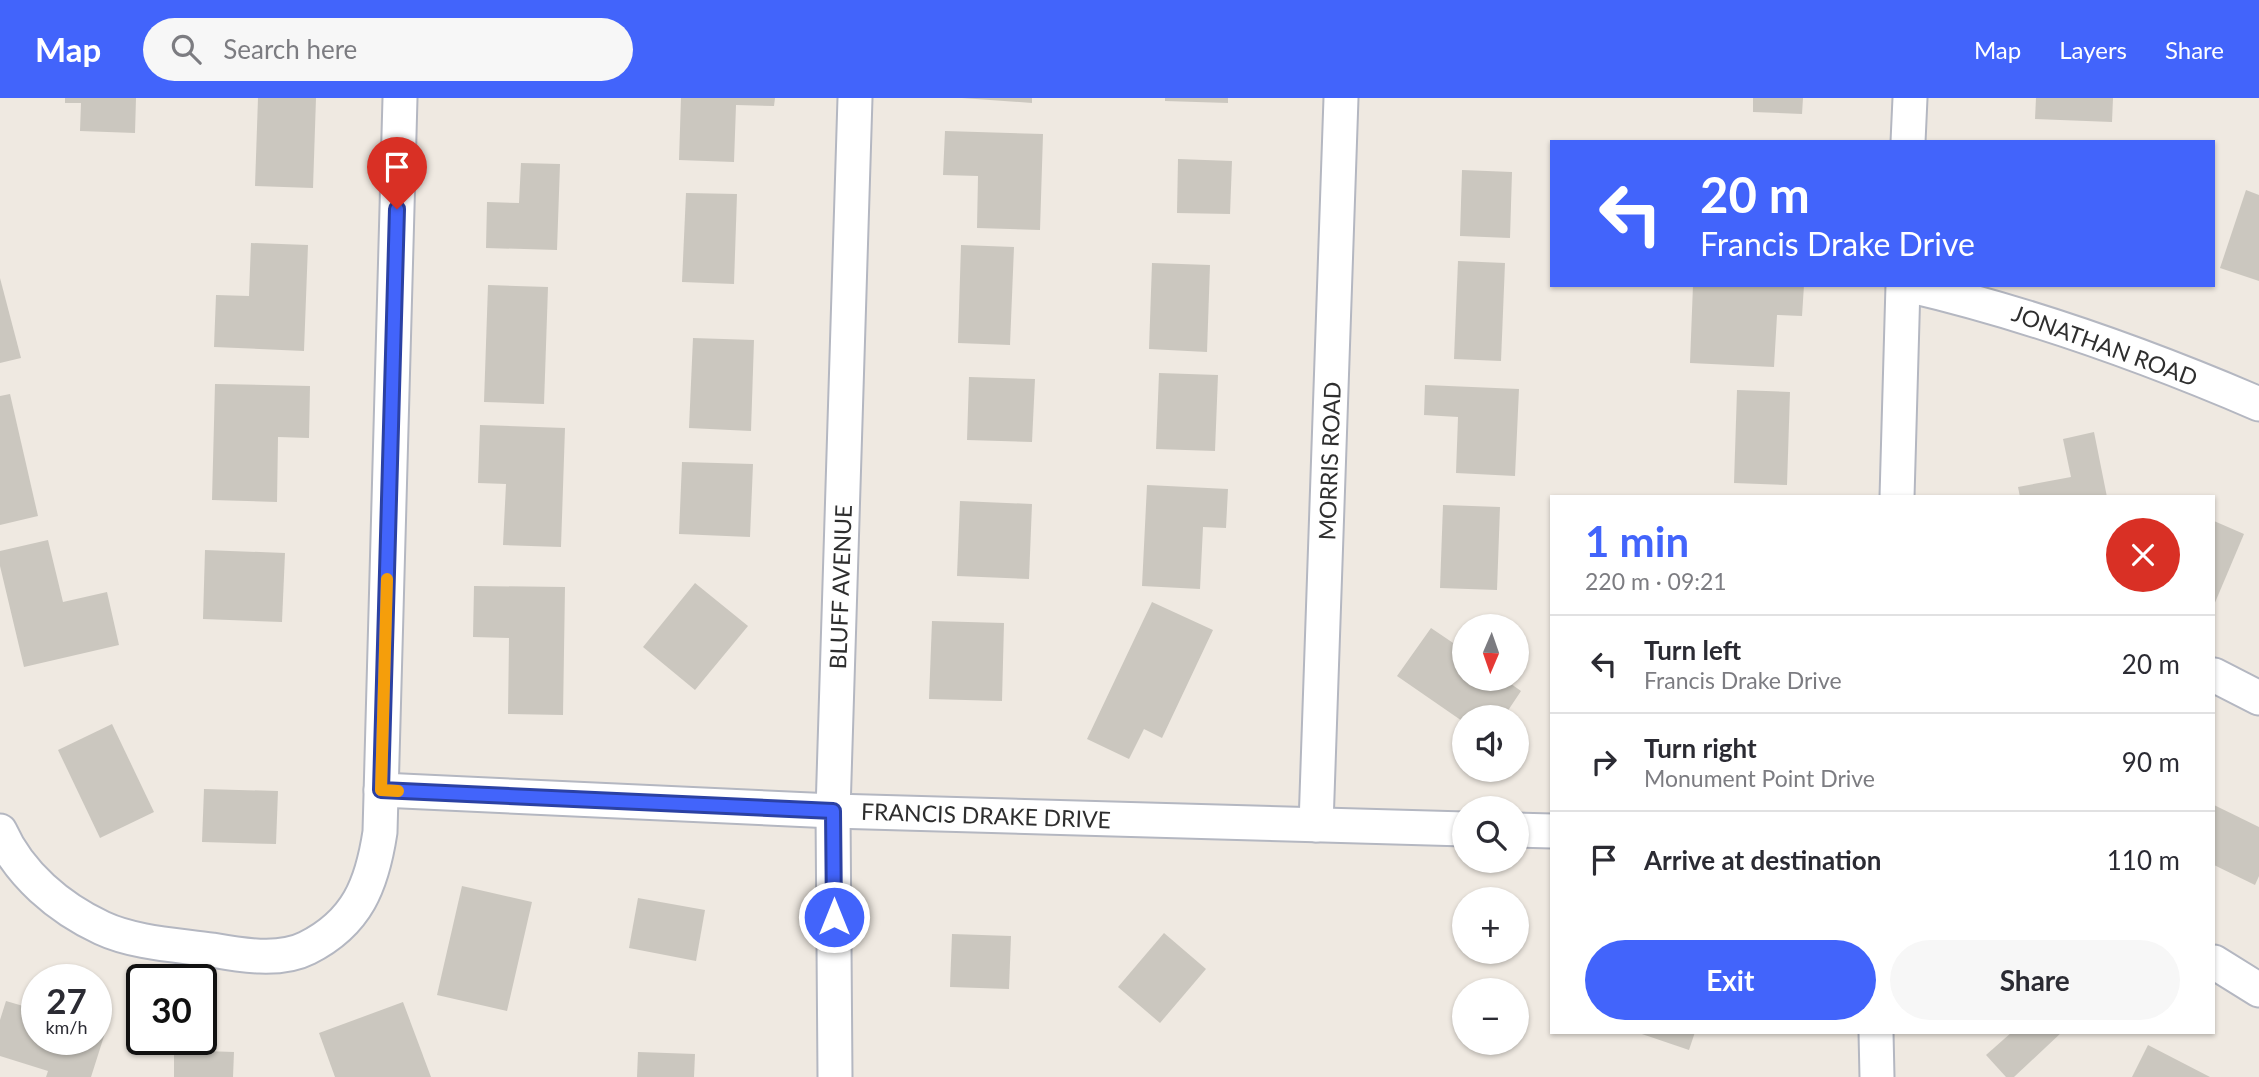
<!DOCTYPE html>
<meta charset="utf-8">
<style>
:root{--surface:#fff;--page:#f7f7f7;--text:#2b2b33;--muted:#7c7c81;--line:#e1e1e2;--accent:#4264fb}
body{margin:0;font-family:Lato,sans-serif;background:var(--page);color:var(--text);height:100vh;display:flex;flex-direction:column;font-size:26px;white-space:nowrap}
*{box-sizing:border-box;margin:0}
p{font-size:23px;color:var(--muted)}
.icon{flex:none;width:38px;height:38px;fill:none;stroke:currentColor;stroke-width:2;stroke-linecap:round;stroke-linejoin:round}
.map{position:relative;flex:1;overflow:hidden}
.sheet{position:absolute;left:1550px;top:397px;width:665px;height:539px;display:flex;flex-direction:column;background:var(--surface);border-radius:0px;box-shadow:0 2px 5px #0004}
.sheet>*{flex:none}
.guide{position:absolute;left:1550px;top:42px;width:665px;height:147px;border-radius:0px;box-shadow:0 2px 5px #0004;background:#4264fb;color:#fff;overflow:hidden}
.needle{width:46px;rotate:182deg}
.buttons{position:absolute;left:1452px;top:516px;display:grid;gap:14px}
.buttons a{display:grid;place-items:center;width:77px;height:77px;border-radius:50%;background:var(--surface);box-shadow:0 2px 5px #0004;font-size:35px}
.speed{position:absolute;left:21px;top:866px;display:flex;gap:14px;font-size:35px;font-weight:700;text-align:center}
.speed>*{display:grid;place-content:center;width:91px;height:91px;border-radius:50%;background:var(--surface);box-shadow:0 2px 5px #0004;line-height:1}
.speed small{font-size:18px;font-weight:400}
.speed .limit{border:4px solid #111;border-radius:10px;background:#fff;color:#111}
.pin{position:absolute;display:grid;place-items:center;width:60px;height:60px;color:#fff;margin:-72px -30px;border-radius:50% 50% 50% 0;rotate:-45deg;box-shadow:0 0 7px #0007}
.pin .icon{rotate:45deg}
.me{position:absolute;width:77px;margin:-38px;rotate:0deg;stroke-linejoin:round;filter:drop-shadow(0 0 5px #0008)}
.turn{display:flex;align-items:center;gap:24px;height:147px;padding:0 35px;font-size:32px}
.turn .icon{width:91px;height:91px;stroke-width:2.5}
.turn b{display:block;font-size:49px;line-height:60px}
.round{display:grid;place-items:center;flex:none;width:74px;height:74px;border-radius:37px;background:var(--page)}
.head{display:flex;align-items:center;justify-content:space-between;height:119px;padding:0 35px}
h1{font-size:42px;font-weight:700;line-height:52px;color:var(--accent)}
.primary-button{display:flex;gap:14px;margin-top:auto;padding:14px 35px}
.primary-button a{flex:1;height:80px;border-radius:42px;background:var(--accent);color:#fff;font-size:28px;font-weight:700;line-height:80px;text-align:center}
.primary-button a+a{background:var(--page);color:var(--text)}
ul{padding:0;list-style:none}
li{display:flex;align-items:center;gap:21px;height:98px;padding:0 35px;border-top:2px solid var(--line)}
li div{flex:1}
li b{display:block;font-size:26px}
li em{font-style:normal}
header{display:flex;align-items:center;gap:42px;box-sizing:border-box;height:98px;padding:0 35px;background:var(--accent);color:#fff}
header strong{font-size:33px}
nav{display:flex;gap:38px;margin-inline-start:auto;font-size:24px}
.search{width:490px;height:63px;background:var(--page);display:flex;align-items:center;gap:18px;box-sizing:border-box;padding:0 24px;border-radius:38px;color:var(--muted);font-size:26px}
.map>svg:first-child{display:block}
.building{fill:#cbc7bf}
.lines{fill:none;stroke-linecap:round;stroke-linejoin:round}
.street-casing{stroke:#b4b7c1;stroke-width:37}
.street{stroke:#fff;stroke-width:33}
.route-casing{stroke:#2b41a3;stroke-width:18}
.route{stroke:#4264fb;stroke-width:12}
.slow{stroke:#f59e0b;stroke-width:12}
.labels{text-anchor:middle;dominant-baseline:central;stroke-width:5;stroke-linejoin:round;paint-order:stroke}
.street-label{font-size:23px;fill:#2e2e2e;stroke:#fff}
</style>
<header>
<strong>Map</strong>
<div class="search"><svg class="icon" aria-label="search" viewBox="0 0 24 24"><circle cx="10" cy="10" r="6"/><path d="M15 15l6 6"/></svg>Search here</div>
<nav><a>Map</a><a>Layers</a><a>Share</a></nav>
</header>
<div class="map">
<svg width="2259" height="979" viewBox="0 0 2259 979">
<rect width="100%" height="100%" fill="#efe9e1"/>
<!-- building -->
<g class="building">
<path d="M65,0H136L135,35L80,33L81,5H65Z"/>
<path d="M258,0H316L313,90L255,88Z"/>
<path d="M681,0H775L774,8L736,7L734,64L679,62Z"/>
<path d="M962,0H1032V5Z"/>
<path d="M1165,0H1228V5L1165,3Z"/>
<path d="M1753,0H1803L1802,16L1753,14Z"/>
<path d="M2036,0H2113L2112,24L2035,21Z"/>
<path d="M945,33L1043,36L1040,132L977,130L978,78L943,77Z"/>
<path d="M1178,61L1232,63L1230,116L1177,115Z"/>
<path d="M521,65L560,66L557,152L486,150L487,104L519,105Z"/>
<path d="M1462,72L1512,74L1510,140L1460,138Z"/>
<path d="M2246,92L2259,97V183L2220,170Z"/>
<path d="M686,95L737,96L734,186L682,184Z"/>
<path d="M251,145L308,147L304,253L214,249L216,197L249,198Z"/>
<path d="M961,147L1014,149L1010,247L958,245Z"/>
<path d="M1458,163L1505,165L1501,263L1454,261Z"/>
<path d="M1152,165L1210,167L1207,254L1149,251Z"/>
<path d="M0,180L21,260L0,265Z"/>
<path d="M488,187L548,189L544,306L484,304Z"/>
<path d="M1693,187H1804L1802,218L1777,217L1774,269L1690,265Z"/>
<path d="M693,240L754,242L751,333L689,330Z"/>
<path d="M1159,275L1218,277L1215,353L1156,351Z"/>
<path d="M969,279L1035,281L1032,344L967,342Z"/>
<path d="M215,286L310,288L309,340L278,339L277,404L212,402Z"/>
<path d="M1425,287L1519,291L1515,378L1456,375L1458,319L1424,317Z"/>
<path d="M1737,292L1790,294L1787,387L1734,385Z"/>
<path d="M10,296L38,418L0,427V298Z"/>
<path d="M480,327L565,330L561,449L503,447L506,386L478,385Z"/>
<path d="M2094,334L2107,399H2020L2018,389L2071,379L2063,341Z"/>
<path d="M682,364L753,366L750,439L679,436Z"/>
<path d="M1147,387L1228,391L1226,430L1203,429L1200,491L1142,488Z"/>
<path d="M960,403L1032,406L1029,481L957,478Z"/>
<path d="M1443,407L1500,409L1497,492L1440,490Z"/>
<path d="M2214,423L2244,436L2214,507Z"/>
<path d="M48,442L63,504L107,494L119,547L24,569L0,468V453Z"/>
<path d="M205,452L285,455L282,524L203,521Z"/>
<path d="M695,485L748,528L695,592L643,549Z"/>
<path d="M474,488L565,489L563,617L508,616L509,540L473,539Z"/>
<path d="M1152,504L1213,532L1162,640L1144,631L1129,661L1087,641Z"/>
<path d="M932,523L1004,525L1002,603L929,601Z"/>
<path d="M1431,530L1465,553V581H1504L1521,593L1503,620H1465V625L1397,578Z"/>
<path d="M112,626L154,714L100,740L58,652Z"/>
<path d="M204,691L278,693L276,746L202,744Z"/>
<path d="M2214,707L2259,729V778L2255,787L2214,767Z"/>
<path d="M462,788L532,804L507,913L437,897Z"/>
<path d="M638,800L705,812L696,863L629,850Z"/>
<path d="M1164,835L1206,871L1160,925L1118,889Z"/>
<path d="M952,836L1011,838L1009,891L950,889Z"/>
<path d="M6,903L37,912V942H96V932L105,935L91,979H46L48,973L0,958V922Z"/>
<path d="M403,904L431,979H335L319,935Z"/>
<path d="M1636,934H1695L1689,952Z"/>
<path d="M2012,934H2062L2014,979H2006L1986,957Z"/>
<path d="M2148,947L2210,979H2132Z"/>
<path d="M174,952L234,954L233,979H174Z"/>
<path d="M638,954L695,956L694,979H637Z"/>
</g>
<g class="lines">
<defs>
<g id="street">
<path d="M1908,44L1910,0"/>
<path d="M1907,187C2027,215 2145,257 2259,306"/>
<path d="M1897,399L1903,187"/>
<path d="M2214,577L2259,600"/>
<path d="M381,692L833,713L1465,731"/>
<path d="M1316,727L1341,0"/>
<path d="M1517,732L1552,733"/>
<path d="M0,733C19,776 59,810 102,830C134,845 177,847 212,852C240,857 280,864 307,850C357,825 372,787 380,734L400,0"/>
<path d="M2214,864L2259,892"/>
<path d="M1876,934L1877,979"/>
<path d="M835,979L833,713L855,0"/>
</g>
</defs>
<!-- street casing -->
<use href="#street" class="street-casing"/>
<!-- street -->
<use href="#street" class="street"/>
</g>
<g class="lines">
<defs>
<path id="route" d="M397,111L381,692L833,713L834,819"/>
</defs>
<!-- route casing -->
<use href="#route" class="route-casing"/>
<!-- route -->
<use href="#route" class="route"/>
<!-- slow -->
<path class="slow" d="M387,481L381,692L398,693"/>
</g>
<g class="labels">
<!-- street labels -->
<g class="street-label">
<text transform="translate(2105 247) rotate(20)">JONATHAN ROAD</text>
<text transform="translate(1329 363) rotate(-88)">MORRIS ROAD</text>
<text transform="translate(840 489) rotate(-88)">BLUFF AVENUE</text>
<text transform="translate(986 717) rotate(2)">FRANCIS DRAKE DRIVE</text>
</g>
</g>
</svg>
<div class="buttons">
<a><svg class="needle" viewBox="-14 -14 28 28"><path d="M0-13l5 13h-10z" fill="#e53935"/><path d="M0 13l5-13h-10z" fill="#7c7c81"/></svg></a>
<a><svg class="icon" aria-label="sound" viewBox="0 0 24 24"><path d="M4 9h4l5-4v14l-5-4H4zM17 9q2 3 0 6"/></svg></a>
<a><svg class="icon" aria-label="search" viewBox="0 0 24 24"><circle cx="10" cy="10" r="6"/><path d="M15 15l6 6"/></svg></a>
<a>+</a>
<a>−</a>
</div>
<div class="speed"><div>27<small>km/h</small></div><div class="limit">30</div></div>
<div class="pin" style="left:397px;top:111px;background:#d93025"><svg class="icon" aria-label="arrive" viewBox="0 0 24 24"><path d="M6 21V4h12l-3 4 3 4H6"/></svg></div>
<svg class="me" style="left:834px;top:819px" viewBox="-20 -20 40 40"><circle r="17" fill="#4264fb" stroke="#fff" stroke-width="3"/><path d="M0-11L8 9 0 5-8 9z" fill="#fff"/></svg>
<div class="guide">
<div class="turn"><svg class="icon" aria-label="left" viewBox="0 0 24 24"><path d="M17 20v-9H6M10 6l-5 5 5 5"/></svg><div><b>20 m</b>Francis Drake Drive</div></div>
</div>
<section class="sheet">
<div class="head"><div><h1>1 min</h1><p>220 m · 09:21</p></div><a class="round" style="background:#d93025;color:#fff"><svg class="icon" aria-label="close" viewBox="0 0 24 24"><path d="M6 6l12 12M18 6L6 18"/></svg></a></div>
<ul>
<li><svg class="icon" aria-label="left" viewBox="0 0 24 24"><path d="M17 20v-9H6M10 6l-5 5 5 5"/></svg><div><b>Turn left</b><p>Francis Drake Drive</p></div><em>20 m</em></li>
<li><svg class="icon" aria-label="right" viewBox="0 0 24 24"><path d="M7 20v-9h11M14 6l5 5-5 5"/></svg><div><b>Turn right</b><p>Monument Point Drive</p></div><em>90 m</em></li>
<li><svg class="icon" aria-label="arrive" viewBox="0 0 24 24"><path d="M6 21V4h12l-3 4 3 4H6"/></svg><div><b>Arrive at destination</b></div><em>110 m</em></li>
</ul>
<div class="primary-button"><a>Exit</a><a>Share</a></div>
</section>
</div>
